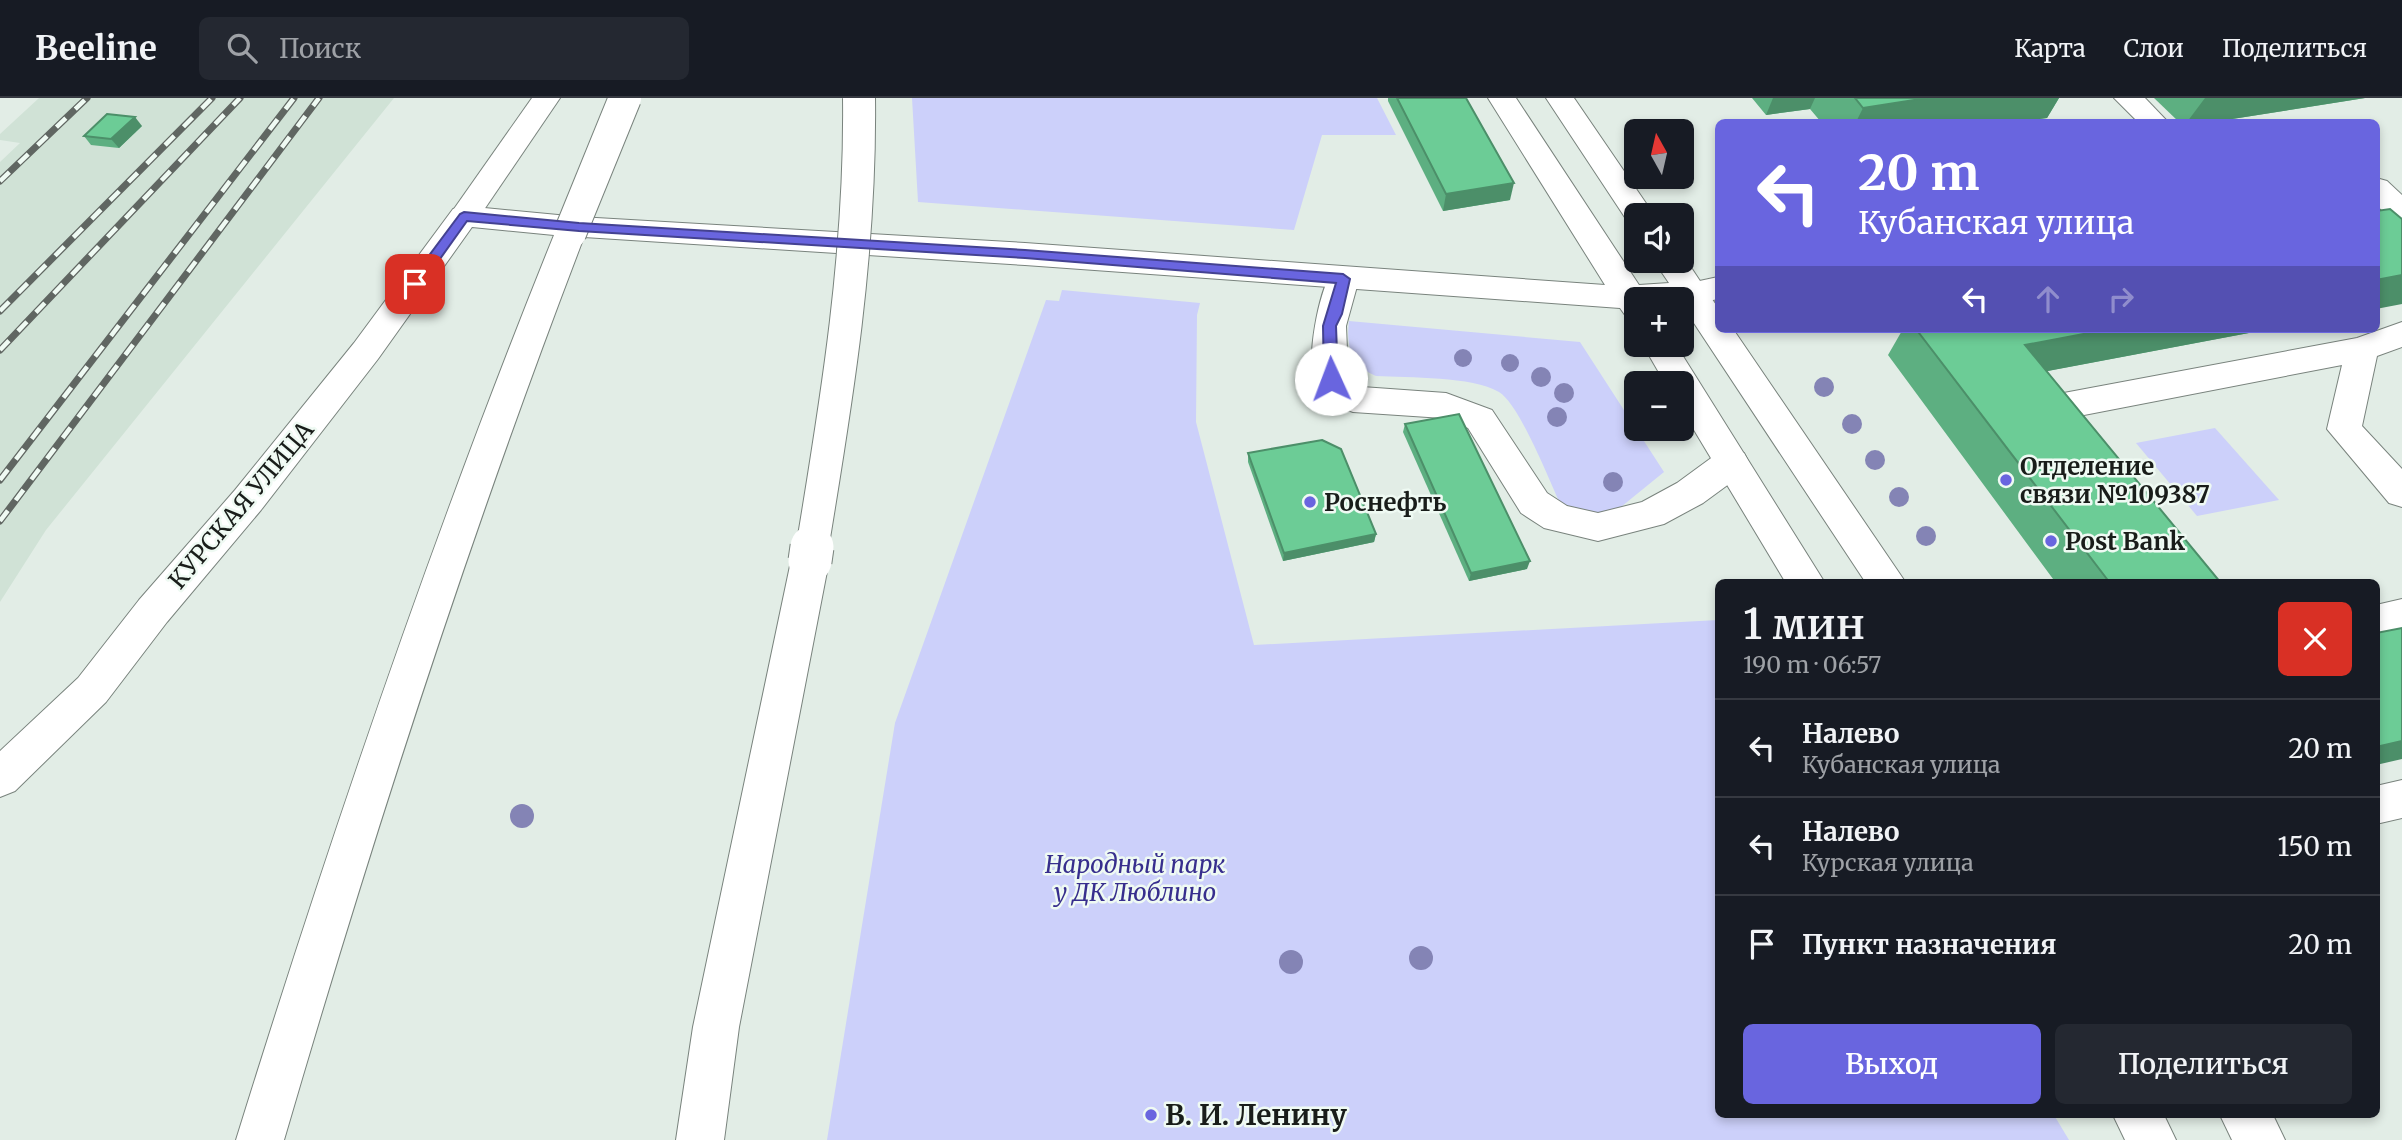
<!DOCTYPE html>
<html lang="ru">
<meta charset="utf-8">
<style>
:root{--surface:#171b24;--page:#242831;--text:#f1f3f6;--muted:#9ea1a6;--line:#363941;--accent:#6965df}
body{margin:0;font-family:Merriweather,serif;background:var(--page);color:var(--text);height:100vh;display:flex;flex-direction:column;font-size:26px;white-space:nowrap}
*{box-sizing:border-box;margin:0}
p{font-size:23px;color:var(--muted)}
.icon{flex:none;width:38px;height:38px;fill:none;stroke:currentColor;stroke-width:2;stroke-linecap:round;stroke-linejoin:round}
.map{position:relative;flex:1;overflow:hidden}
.drawer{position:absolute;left:1715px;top:481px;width:665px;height:539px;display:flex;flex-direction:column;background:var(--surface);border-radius:10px;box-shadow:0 4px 10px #0003}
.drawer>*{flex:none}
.hud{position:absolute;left:1715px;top:21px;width:665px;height:214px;border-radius:10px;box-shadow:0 4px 10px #0003;background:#6965df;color:#fff;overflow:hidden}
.needle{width:46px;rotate:352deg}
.controls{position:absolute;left:1624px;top:21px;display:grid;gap:14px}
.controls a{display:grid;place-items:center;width:70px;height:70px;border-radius:10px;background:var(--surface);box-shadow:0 4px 10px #0003;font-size:35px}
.pin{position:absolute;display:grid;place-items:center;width:60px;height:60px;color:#fff;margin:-30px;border-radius:14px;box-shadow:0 4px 10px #0006}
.me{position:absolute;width:77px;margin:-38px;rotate:358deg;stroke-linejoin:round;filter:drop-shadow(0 0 5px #0008)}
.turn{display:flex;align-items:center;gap:24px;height:147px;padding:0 28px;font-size:32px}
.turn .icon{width:91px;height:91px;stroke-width:2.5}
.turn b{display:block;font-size:49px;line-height:60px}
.lanes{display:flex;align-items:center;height:66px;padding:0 28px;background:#0003;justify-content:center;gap:35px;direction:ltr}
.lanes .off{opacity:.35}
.round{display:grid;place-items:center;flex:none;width:74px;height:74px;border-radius:10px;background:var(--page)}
.headline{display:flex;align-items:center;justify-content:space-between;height:119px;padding:0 28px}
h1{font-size:42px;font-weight:600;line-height:52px}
.button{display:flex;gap:14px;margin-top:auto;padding:14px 28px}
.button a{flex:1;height:80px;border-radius:10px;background:var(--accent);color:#fff;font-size:28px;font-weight:600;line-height:80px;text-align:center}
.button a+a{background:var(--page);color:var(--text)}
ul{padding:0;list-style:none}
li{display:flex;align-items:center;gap:21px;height:98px;padding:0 28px;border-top:2px solid var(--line)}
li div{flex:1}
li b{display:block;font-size:26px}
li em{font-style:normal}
header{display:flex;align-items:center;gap:42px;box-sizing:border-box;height:98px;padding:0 35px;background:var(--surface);border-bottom:2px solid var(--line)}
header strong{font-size:33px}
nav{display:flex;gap:38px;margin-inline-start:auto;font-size:24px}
.search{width:490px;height:63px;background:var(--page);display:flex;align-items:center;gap:18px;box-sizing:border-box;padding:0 24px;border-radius:10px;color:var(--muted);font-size:26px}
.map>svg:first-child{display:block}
.built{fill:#d0e2d6}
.green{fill:#ccd0fa}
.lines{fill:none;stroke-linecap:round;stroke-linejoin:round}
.minor-casing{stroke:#79837d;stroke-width:2}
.major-casing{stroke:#79837d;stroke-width:2}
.minor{fill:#fff;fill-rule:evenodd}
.major{fill:#fff;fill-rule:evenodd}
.rail-casing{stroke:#606662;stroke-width:7}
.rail{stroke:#effaf3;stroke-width:4.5;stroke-dasharray:13;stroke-linecap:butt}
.major-bridge-far1-casing{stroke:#79837d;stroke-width:34;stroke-linecap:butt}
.major-bridge-casing{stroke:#79837d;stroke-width:45;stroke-linecap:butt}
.major-bridge-far1{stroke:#fff;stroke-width:32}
.major-bridge{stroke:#fff;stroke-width:43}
.tree{fill:#8484b5}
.wall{fill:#5daf81}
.shaded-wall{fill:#4c8f69}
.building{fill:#6ccc96;stroke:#4c8f69;stroke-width:2}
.route{fill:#6965df;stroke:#444291;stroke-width:2}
.poi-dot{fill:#6965df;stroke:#effaf3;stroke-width:2.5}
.labels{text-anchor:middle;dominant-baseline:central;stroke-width:5;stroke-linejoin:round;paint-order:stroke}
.poi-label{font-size:24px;font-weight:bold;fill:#191d1a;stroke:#effaf3;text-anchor:start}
.street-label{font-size:24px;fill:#191d1a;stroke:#effaf3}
.park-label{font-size:24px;font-style:italic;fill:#372e8d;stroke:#effaf3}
.near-poi-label{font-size:28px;font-weight:bold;fill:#191d1a;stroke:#effaf3;text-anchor:start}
</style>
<header>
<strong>Beeline</strong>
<div class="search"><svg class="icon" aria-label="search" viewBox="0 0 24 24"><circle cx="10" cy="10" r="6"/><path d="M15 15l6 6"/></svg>Поиск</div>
<nav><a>Карта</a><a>Слои</a><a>Поделиться</a></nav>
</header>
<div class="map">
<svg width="2402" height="1042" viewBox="0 0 2402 1042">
<rect width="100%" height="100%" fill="#e2ede6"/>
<!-- built -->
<path class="built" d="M39,0H394L46,432L0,504V64L20,45L0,42V36Z"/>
<!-- green -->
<g class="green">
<path d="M912,0H1377L1396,37H1322L1294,132L918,104Z"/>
<path d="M1062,192L1200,205L1197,217L1196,324L1254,547L1718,522V1017H2054L2069,1042H827L895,625L1046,202L1059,203Z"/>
<path d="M1349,223L1580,244L1664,374L1616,413C1598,420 1574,415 1559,403C1548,379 1519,306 1499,294C1472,278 1409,280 1376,278C1351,268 1346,248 1349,223Z"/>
<path d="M2215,330L2279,402L2197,418L2136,345Z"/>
</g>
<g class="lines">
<defs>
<g id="minor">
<path d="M532,0H560L475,125L464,128L453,125L449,118Z"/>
<path d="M2114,0H2145L2168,24H2138Z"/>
<path d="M2376,80L2387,83L2402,97V123L2391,120L2376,107Z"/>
<path d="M1343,170L1354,173L1359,181L1346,228L1348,277L1362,289L1446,295L1492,312L1547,395L1567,408L1598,415L1642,404L1677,385L1718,355L1731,351L1744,355L1749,365L1744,375L1703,405L1664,426L1598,443L1544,430L1521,415L1468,330L1443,320L1353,314C1339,309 1322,298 1316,284C1305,261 1319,195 1332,173Z"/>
<path d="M1718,179V201C1702,204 1685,211 1676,195L1681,187Z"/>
<path d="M2402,224V249L2377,258L2362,328L2402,371V409L2389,405L2327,331L2342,267L2053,323L2041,319L2036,310L2041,301L2053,297L2357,240Z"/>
<path d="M2402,501V533L2376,539V507Z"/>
<path d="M2402,682V720L2376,726V688Z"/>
</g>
<g id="major">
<path d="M1488,0H1516L1639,187L1669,185L1654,163H1682V156L1718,210V231H1733L1906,485H1866L1682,207V201H1636V220L1625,217L1620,210L1025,167L584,139C470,436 373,737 284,1042H236C331,736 434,434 554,137L472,129L378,261L261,412L167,524L106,604L15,693L0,699V653L78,580L139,502L235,392L354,245L453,111L464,108L579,119L1025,145L1605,187Z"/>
<path d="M1546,0H1574L1654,117H1636V126L1628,124Z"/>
<path d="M1643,247H1676L1825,485H1786L1682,312V285H1665Z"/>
<path d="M810,448L823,452L829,463L739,929L724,1042H676L693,929L791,463L797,452Z"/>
<path d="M2113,1017H2164L2176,1042H2125Z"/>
<path d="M2220,1017H2273L2285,1042H2232Z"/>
</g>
</defs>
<!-- minor casing -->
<use href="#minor" class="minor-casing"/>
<!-- major casing -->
<use href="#major" class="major-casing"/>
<!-- minor -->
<use href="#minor" class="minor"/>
<!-- major -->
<use href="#major" class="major"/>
<defs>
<g id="rail">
<path d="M0,83L87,0"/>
<path d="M0,213L212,0"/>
<path d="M0,252L240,0"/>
<path d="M0,382L294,0"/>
<path d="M0,423L319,0"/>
</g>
</defs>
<!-- rail casing -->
<use href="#rail" class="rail-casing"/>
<!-- rail -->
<use href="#rail" class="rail"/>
<defs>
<g id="major-bridge-far1">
<path d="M570,135L625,0"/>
<path d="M812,451C837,301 861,153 859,0"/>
</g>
<path id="major-bridge" d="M810,463L812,449"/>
</defs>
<!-- major-bridge-far1 casing -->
<use href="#major-bridge-far1" class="major-bridge-far1-casing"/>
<!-- major-bridge casing -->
<use href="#major-bridge" class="major-bridge-casing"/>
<!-- major-bridge-far1 -->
<use href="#major-bridge-far1" class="major-bridge-far1"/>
<!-- major-bridge -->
<use href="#major-bridge" class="major-bridge"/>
</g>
<!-- trees -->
<g class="tree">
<circle cx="1463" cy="260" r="9"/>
<circle cx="1510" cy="265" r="9"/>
<circle cx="1541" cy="279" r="10"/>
<circle cx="1824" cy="289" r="10"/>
<circle cx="1564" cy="295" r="10"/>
<circle cx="1557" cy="319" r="10"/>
<circle cx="1852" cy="326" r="10"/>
<circle cx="1875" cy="362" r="10"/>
<circle cx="1613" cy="384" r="10"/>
<circle cx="1899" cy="399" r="10"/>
<circle cx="1926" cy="438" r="10"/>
<circle cx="522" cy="718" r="12"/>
<circle cx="1421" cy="860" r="12"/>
<circle cx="1291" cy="864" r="12"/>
</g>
<!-- wall -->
<g class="wall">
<path d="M1388,0H1466L1510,102L1443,113L1388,3Z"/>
<path d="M1752,0H2059L2047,20L2016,24H1821L1810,11L1766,17Z"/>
<path d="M2154,0H2365L2213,24H2179Z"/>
<path d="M142,28L119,50L91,47L84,38Z"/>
<path d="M1903,231H2270L2047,273L2221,485H2056L1888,257Z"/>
<path d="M1405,326L1527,471L1469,483L1403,334Z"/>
<path d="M1248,355L1376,436L1374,444L1283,463L1248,364Z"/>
</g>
<!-- shaded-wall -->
<g class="shaded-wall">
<path d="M1773,0H1815L1810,11L1766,17Z"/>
<path d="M1927,0H2059L2047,20L2016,24H1856L1863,10Z"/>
<path d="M2205,0H2365L2213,24H2187Z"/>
<path d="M135,19L142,28L119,50L111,41Z"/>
<path d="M1514,85L1510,102L1443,113L1446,96Z"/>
<path d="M2402,177V206L2376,211V182Z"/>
<path d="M2110,231H2270L2000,282L2025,247Z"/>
<path d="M1376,436L1374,444L1283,463L1284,455Z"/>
<path d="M1530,463L1527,471L1469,483L1471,475Z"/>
<path d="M2402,643V661L2376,667V649Z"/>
</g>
<!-- building -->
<g class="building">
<path d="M1397,0H1466L1514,85L1446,96Z"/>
<path d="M1855,0H1927L1863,10Z"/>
<path d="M107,16L135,19L111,41L84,38Z"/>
<path d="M2390,111L2402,121V177L2376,182V113Z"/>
<path d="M1916,231H2110L2025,247L2221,485H2110Z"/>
<path d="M1459,316L1530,463L1471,475L1405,326Z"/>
<path d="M1322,342L1341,351L1376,436L1284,455L1248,355Z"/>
<path d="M2402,530V643L2376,649V535Z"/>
</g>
<!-- route -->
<path class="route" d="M464,114L579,125L1025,152L1343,176L1350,181L1342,216L1336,228L1338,281L1331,286L1324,281L1323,228L1336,185L1025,160L579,133L467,123L420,189H410V183L460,116Z"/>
<!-- markers -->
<g class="poi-dot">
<circle cx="2006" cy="382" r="7"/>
<circle cx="1310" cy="404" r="7"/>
<circle cx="2051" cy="443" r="7"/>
<circle cx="1151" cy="1017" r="7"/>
</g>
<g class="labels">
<!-- poi labels -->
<g class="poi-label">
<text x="2020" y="368">Отделение<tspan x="2020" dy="28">связи №109387</tspan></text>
<text x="1324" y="404">Роснефть</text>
<text x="2065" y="443">Post Bank</text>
</g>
<!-- street labels -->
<g class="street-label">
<text transform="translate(241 407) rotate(-50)">КУРСКАЯ УЛИЦА</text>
</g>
<!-- park labels -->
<g class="park-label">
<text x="1135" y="766">Народный парк<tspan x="1135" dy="28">у ДК Люблино</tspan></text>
</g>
<!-- near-poi labels -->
<g class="near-poi-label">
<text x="1165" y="1017">В. И. Ленину</text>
</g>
</g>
</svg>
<div class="controls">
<a><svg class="needle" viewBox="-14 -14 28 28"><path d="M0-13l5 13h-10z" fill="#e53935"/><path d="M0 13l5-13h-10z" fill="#9ea1a6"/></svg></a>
<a><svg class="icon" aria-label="sound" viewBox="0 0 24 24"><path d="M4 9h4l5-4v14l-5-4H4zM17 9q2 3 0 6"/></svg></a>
<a>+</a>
<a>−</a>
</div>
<div class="pin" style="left:415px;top:186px;background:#d93025"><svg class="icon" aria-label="arrive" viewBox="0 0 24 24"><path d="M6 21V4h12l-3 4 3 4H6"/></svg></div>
<svg class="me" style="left:1331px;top:281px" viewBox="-20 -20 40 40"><circle r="19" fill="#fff"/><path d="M0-13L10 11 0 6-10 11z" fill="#6965df"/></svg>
<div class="hud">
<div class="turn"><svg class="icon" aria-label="left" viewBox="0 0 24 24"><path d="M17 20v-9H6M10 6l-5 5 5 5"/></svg><div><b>20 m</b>Кубанская улица</div></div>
<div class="lanes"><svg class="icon" aria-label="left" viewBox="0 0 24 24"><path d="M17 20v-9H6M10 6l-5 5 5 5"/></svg><svg class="icon off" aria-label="ahead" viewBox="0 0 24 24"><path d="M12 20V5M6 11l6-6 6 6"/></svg><svg class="icon off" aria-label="right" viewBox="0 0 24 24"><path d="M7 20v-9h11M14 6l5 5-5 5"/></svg></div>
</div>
<section class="drawer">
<div class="headline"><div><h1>1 мин</h1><p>190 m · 06:57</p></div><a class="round" style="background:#d93025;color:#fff"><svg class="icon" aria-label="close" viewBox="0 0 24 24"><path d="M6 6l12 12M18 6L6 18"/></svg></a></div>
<ul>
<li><svg class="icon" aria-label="left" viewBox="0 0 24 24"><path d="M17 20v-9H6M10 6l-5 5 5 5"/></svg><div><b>Налево</b><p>Кубанская улица</p></div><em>20 m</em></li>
<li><svg class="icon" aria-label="left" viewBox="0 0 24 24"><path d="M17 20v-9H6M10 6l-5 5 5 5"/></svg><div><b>Налево</b><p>Курская улица</p></div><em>150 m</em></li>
<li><svg class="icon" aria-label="arrive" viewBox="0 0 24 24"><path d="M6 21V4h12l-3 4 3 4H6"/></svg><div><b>Пункт назначения</b></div><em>20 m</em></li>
</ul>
<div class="button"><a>Выход</a><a>Поделиться</a></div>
</section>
</div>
